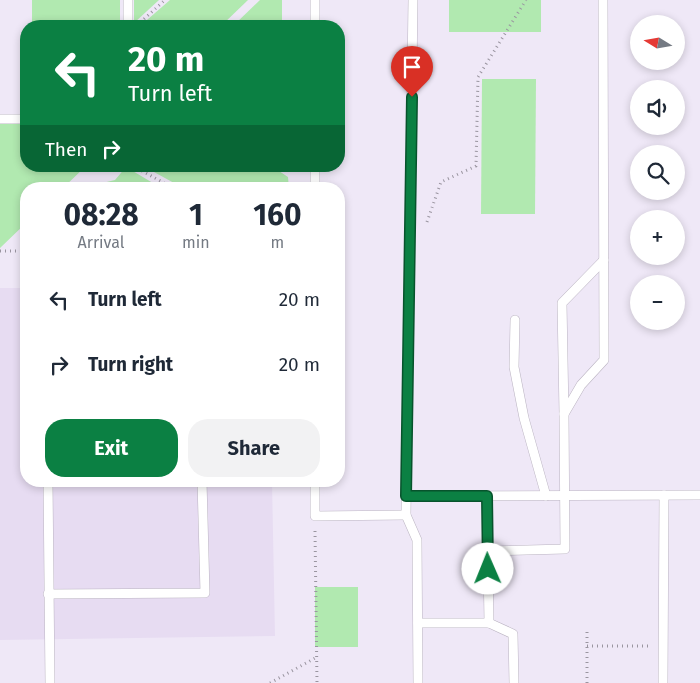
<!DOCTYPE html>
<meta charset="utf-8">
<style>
:root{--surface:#fff;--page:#f2f2f3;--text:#1f2937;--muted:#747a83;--accent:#0b8043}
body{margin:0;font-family:"Fira Sans",sans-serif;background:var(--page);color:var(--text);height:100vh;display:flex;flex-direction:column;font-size:19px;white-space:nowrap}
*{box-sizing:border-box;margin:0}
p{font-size:16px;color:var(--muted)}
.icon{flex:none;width:28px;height:28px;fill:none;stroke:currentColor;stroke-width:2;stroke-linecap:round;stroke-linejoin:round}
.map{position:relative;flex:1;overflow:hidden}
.panel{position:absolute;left:20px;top:182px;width:325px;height:305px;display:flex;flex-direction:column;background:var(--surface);border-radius:20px;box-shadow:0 2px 8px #0003}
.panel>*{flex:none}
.top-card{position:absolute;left:20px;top:20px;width:325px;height:152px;border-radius:20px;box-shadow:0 2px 8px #0003;background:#0b8043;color:#fff;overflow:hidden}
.needle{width:32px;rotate:281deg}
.buttons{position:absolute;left:630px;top:15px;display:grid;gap:10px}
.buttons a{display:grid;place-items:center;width:55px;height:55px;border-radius:50%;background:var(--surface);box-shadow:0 2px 8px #0003;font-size:25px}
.pin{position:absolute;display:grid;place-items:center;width:42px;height:42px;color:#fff;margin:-51px -21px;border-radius:50% 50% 50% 0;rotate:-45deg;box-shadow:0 0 5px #0007}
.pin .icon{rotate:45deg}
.me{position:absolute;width:55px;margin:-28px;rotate:359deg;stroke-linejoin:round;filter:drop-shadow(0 0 4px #0008)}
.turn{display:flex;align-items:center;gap:18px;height:105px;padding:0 25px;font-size:22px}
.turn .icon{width:65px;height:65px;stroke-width:2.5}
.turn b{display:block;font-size:35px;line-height:42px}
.then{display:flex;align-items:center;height:48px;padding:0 25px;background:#0003;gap:10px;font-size:19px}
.eta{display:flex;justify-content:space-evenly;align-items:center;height:85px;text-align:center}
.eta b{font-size:30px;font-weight:700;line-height:35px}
.cta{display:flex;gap:10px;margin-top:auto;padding:10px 25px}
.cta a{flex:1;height:58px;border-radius:20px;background:var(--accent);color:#fff;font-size:20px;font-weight:700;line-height:58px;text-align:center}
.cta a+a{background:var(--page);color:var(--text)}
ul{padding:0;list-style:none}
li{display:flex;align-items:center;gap:15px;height:65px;padding:0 25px}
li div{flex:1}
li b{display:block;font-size:19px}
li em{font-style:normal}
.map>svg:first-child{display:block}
.built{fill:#e7dcf2}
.green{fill:#b1e9b0}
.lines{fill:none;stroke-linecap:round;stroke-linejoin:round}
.lane-casing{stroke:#bbb4c2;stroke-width:10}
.path{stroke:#9a95a0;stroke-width:3;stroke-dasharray:1 4;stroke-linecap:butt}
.lane{stroke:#fff;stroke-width:9}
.route-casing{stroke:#07532c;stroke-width:12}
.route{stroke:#0b8043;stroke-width:9}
</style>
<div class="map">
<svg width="700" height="683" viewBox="0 0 700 683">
<rect width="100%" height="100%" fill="#efe8f7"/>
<!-- built -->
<path class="built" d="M0,288H26V481H272L275,636L0,640Z"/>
<!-- green -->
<g class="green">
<rect x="32" y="0" width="88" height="26"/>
<path d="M134,0H159L134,23Z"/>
<path d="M170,0H248L221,26H140Z"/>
<path d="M260,0H282V26H233Z"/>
<rect x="449" y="0" width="92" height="32"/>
<path d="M482,79H536L535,214H481Z"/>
<path d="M26,122V166H86L62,189H26V223L0,248V123Z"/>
<path d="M143,166H279V171L288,177L289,189H185Z"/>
<path d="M126,167L163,189H75L82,182L94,185L115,180Z"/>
<rect x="315" y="587" width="43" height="60"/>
</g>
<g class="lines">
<defs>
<g id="lane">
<path d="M128,0V26"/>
<path d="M413,0L406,515L417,540L418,683"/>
<path d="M315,26V0"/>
<path d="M0,119H26"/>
<path d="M315,189V166"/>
<path d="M515,320L514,367L524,418L546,496"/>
<path d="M564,414L562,303L604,260"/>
<path d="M48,481L50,683"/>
<path d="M315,481V516L406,515"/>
<path d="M406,496L700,495"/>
<path d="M488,551L565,549L564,414L581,385L604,360L603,0"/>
<path d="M48,594L205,593L202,481"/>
<path d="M418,623H489L487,496"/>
<path d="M489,623L513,634L514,683"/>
<path d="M663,683L664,495"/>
</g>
</defs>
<!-- lane casing -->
<use href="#lane" class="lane-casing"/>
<!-- path -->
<g class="path">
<path d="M144,19L165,0"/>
<path d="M133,166L175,189"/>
<path d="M427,222L441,182L476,166L478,77L526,0"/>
<path d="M0,251H26"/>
<path d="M315,531L317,683"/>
<path d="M587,646H648"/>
<path d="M270,683L317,657"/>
<path d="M587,683V632"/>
</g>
<!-- lane -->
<use href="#lane" class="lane"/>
</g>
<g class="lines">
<defs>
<path id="route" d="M412,97L406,496H487L488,569"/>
</defs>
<!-- route casing -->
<use href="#route" class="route-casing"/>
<!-- route -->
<use href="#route" class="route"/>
</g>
</svg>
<div class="buttons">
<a><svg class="needle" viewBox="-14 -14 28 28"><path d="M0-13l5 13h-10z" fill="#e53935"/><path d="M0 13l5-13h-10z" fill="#747a83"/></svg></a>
<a><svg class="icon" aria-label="sound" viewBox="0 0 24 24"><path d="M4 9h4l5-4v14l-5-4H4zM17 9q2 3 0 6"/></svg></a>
<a><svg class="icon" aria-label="search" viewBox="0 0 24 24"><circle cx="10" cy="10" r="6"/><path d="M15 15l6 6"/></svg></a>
<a>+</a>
<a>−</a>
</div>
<div class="pin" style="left:412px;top:97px;background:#d93025"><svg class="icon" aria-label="arrive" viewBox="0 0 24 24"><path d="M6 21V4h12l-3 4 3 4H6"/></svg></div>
<svg class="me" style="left:488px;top:569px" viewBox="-20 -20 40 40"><circle r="19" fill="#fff"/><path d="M0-13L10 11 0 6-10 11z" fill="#0b8043"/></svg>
<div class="top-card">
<div class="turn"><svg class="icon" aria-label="left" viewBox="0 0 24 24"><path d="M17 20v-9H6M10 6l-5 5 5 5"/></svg><div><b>20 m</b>Turn left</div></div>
<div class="then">Then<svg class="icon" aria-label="right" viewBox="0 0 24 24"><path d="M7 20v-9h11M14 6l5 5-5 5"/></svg></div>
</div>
<section class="panel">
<div class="eta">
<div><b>08:28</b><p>Arrival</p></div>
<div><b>1</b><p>min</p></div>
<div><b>160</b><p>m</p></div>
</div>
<ul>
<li><svg class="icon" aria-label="left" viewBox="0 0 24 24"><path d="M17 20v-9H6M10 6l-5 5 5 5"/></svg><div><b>Turn left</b></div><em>20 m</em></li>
<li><svg class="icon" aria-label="right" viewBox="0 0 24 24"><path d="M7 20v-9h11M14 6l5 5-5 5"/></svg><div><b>Turn right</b></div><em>20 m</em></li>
</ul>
<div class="cta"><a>Exit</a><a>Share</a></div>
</section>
</div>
